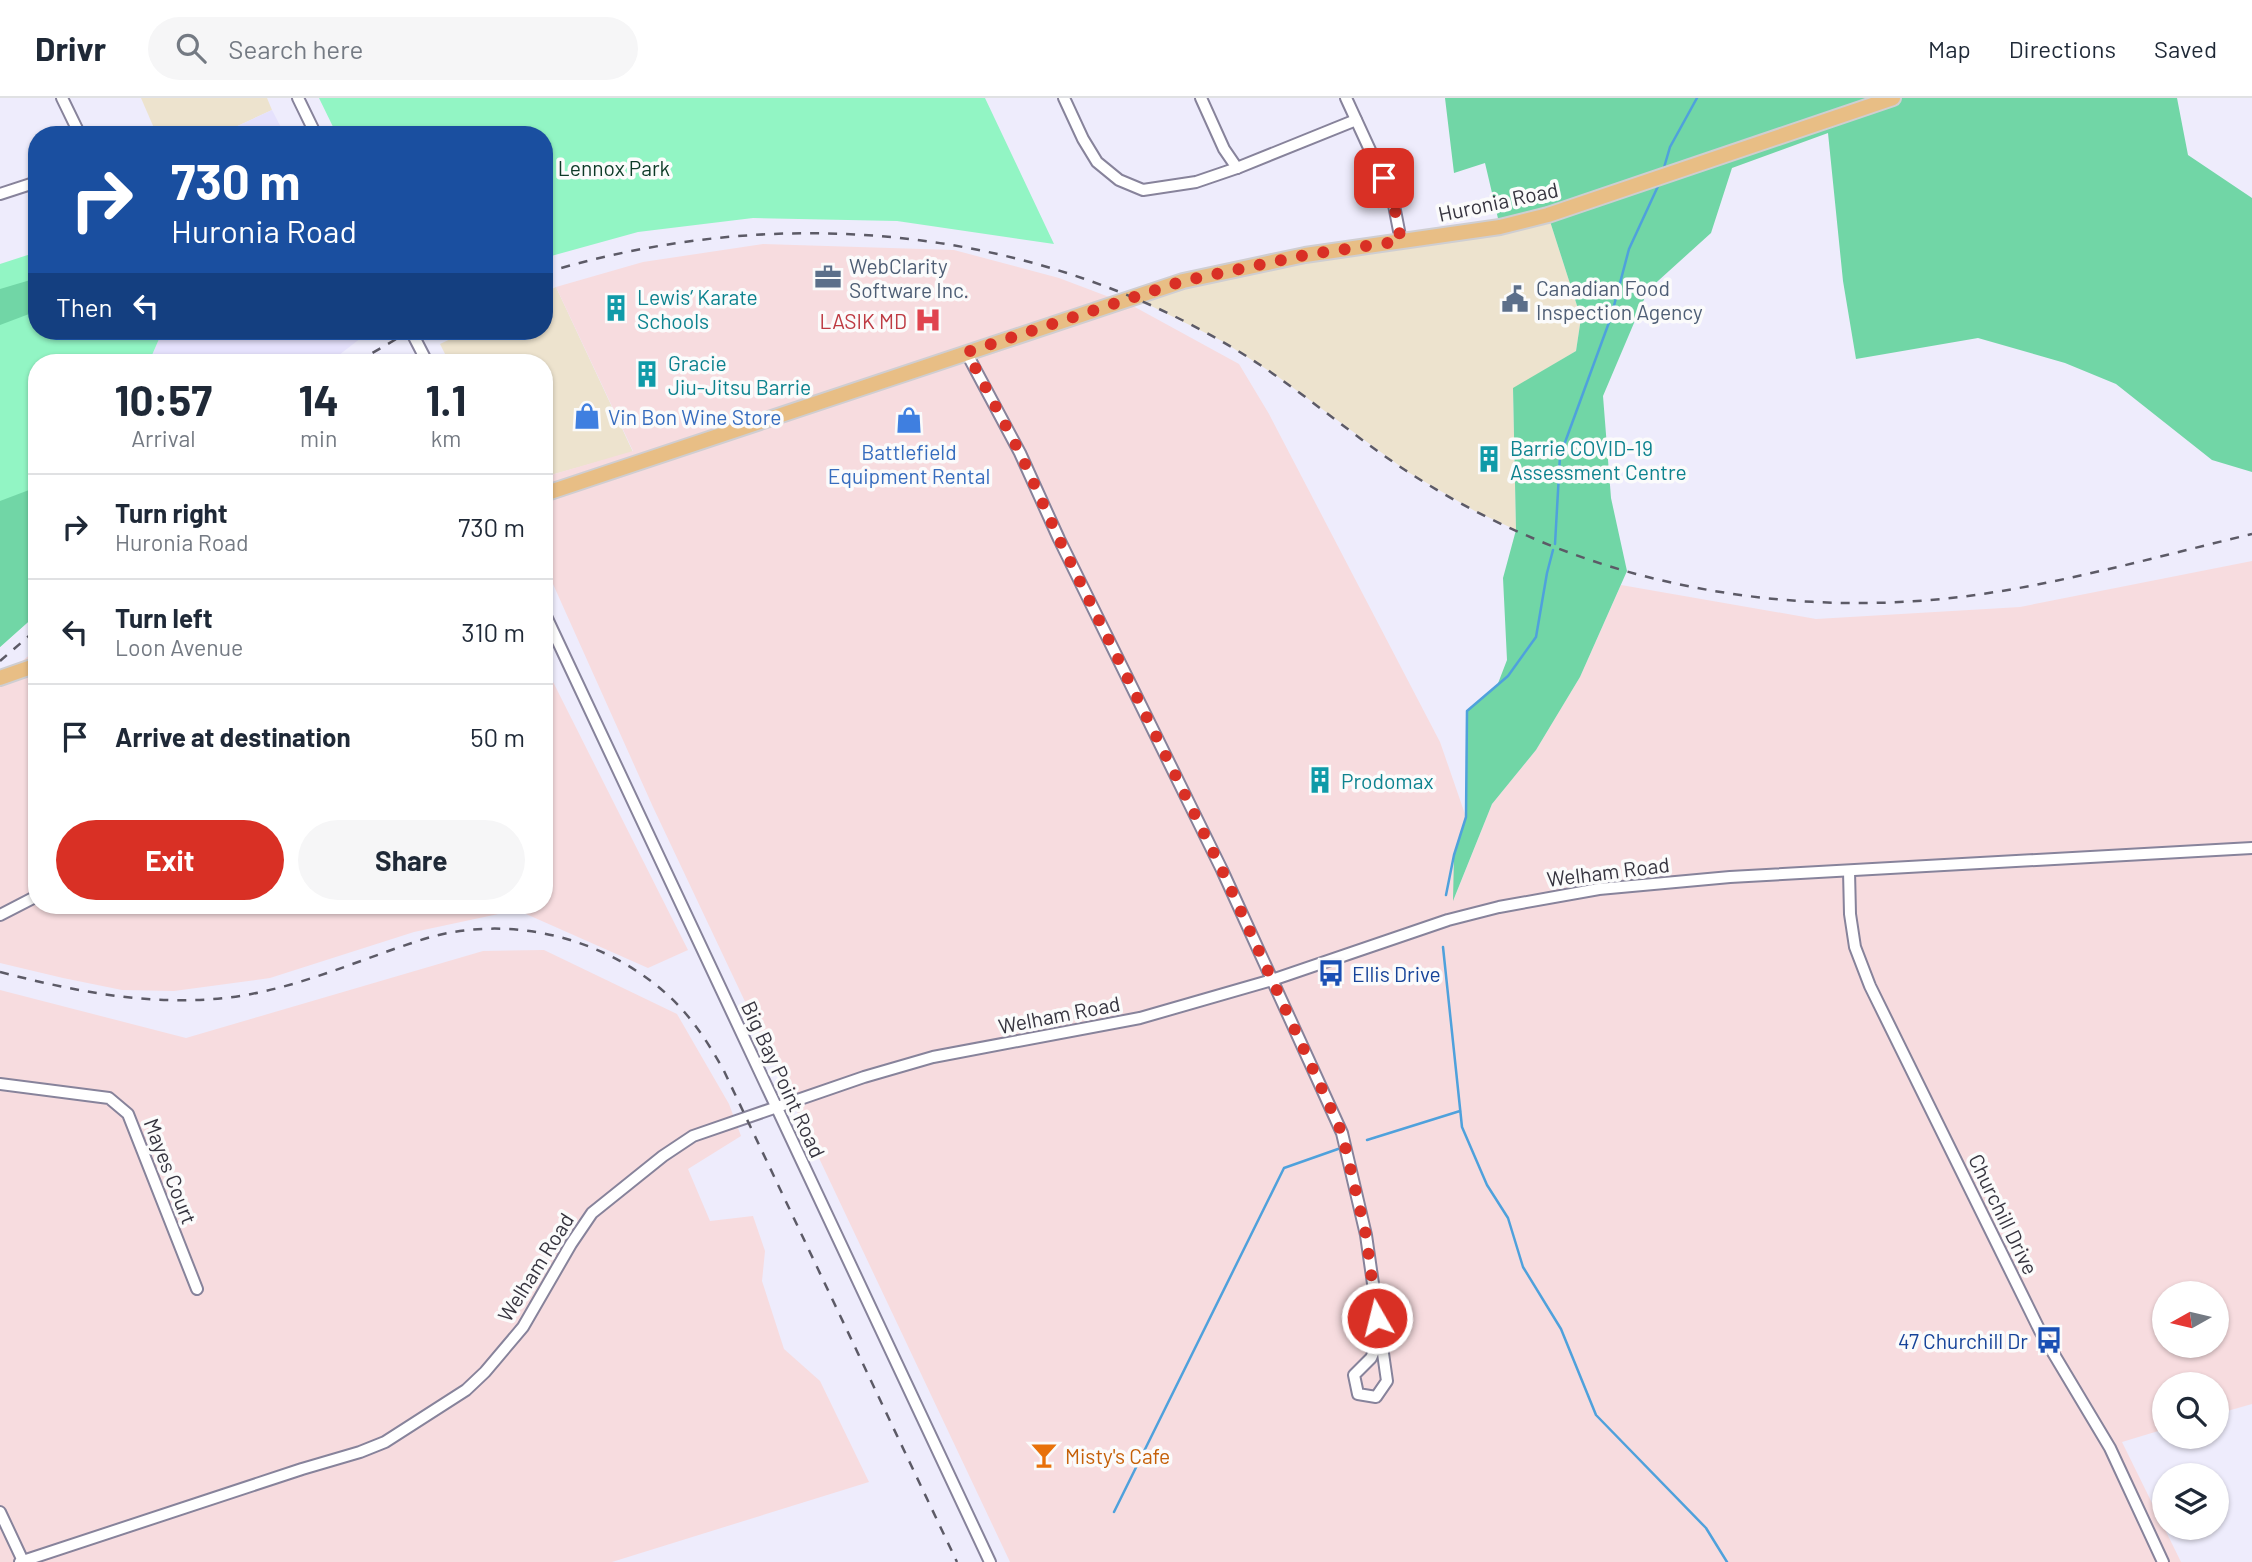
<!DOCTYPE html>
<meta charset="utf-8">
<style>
:root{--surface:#fff;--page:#f6f6f7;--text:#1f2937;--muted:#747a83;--line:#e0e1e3;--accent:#d93025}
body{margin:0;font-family:Barlow,sans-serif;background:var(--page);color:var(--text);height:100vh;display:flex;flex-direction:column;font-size:26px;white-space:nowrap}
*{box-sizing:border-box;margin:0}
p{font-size:23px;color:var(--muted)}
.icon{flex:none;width:38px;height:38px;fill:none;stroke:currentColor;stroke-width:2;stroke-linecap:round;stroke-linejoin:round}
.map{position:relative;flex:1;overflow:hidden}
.side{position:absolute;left:28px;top:256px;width:525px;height:560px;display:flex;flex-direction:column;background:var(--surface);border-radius:28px;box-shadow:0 2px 5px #0004}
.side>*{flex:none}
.guide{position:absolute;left:28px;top:28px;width:525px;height:214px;border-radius:28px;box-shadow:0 2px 5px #0004;background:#1a4fa0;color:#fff;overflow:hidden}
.needle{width:46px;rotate:262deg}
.tools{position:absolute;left:2152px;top:1183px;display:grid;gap:14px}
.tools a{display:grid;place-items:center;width:77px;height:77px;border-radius:50%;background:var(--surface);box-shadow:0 2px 5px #0004;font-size:35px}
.pin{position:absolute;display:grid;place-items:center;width:60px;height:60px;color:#fff;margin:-30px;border-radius:14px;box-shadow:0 4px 10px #0006}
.me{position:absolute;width:77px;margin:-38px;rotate:352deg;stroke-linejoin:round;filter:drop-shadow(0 0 5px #0008)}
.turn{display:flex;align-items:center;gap:24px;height:147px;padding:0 28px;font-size:32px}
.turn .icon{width:91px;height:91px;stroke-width:2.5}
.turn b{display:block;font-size:49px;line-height:60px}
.then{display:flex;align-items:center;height:66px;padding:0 28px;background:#0003;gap:14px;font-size:26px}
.eta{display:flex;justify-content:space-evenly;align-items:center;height:119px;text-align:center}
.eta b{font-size:42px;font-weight:700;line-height:49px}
.action{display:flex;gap:14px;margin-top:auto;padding:14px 28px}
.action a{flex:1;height:80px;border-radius:42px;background:var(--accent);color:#fff;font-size:28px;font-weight:700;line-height:80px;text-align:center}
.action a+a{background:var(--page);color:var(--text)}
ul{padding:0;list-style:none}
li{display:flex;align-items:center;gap:21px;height:105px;padding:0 28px;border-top:2px solid var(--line)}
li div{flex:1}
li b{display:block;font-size:26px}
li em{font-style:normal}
header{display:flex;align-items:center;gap:42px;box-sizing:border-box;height:98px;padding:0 35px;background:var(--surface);border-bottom:2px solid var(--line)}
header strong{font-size:33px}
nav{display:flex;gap:38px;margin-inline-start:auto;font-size:24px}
.search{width:490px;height:63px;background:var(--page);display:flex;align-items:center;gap:18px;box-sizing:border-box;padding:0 24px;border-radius:38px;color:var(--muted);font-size:26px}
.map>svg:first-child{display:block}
.commercial{fill:#ede3ce}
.industrial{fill:#f7dcdf;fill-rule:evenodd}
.built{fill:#e5e1fc}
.green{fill:#92f5c4}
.forest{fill:#71d6a6}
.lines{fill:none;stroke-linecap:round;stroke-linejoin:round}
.stream{stroke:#4fa1dc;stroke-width:2.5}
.minor-casing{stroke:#87839b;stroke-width:14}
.major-casing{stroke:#cfced1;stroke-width:18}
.minor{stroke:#fff;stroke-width:10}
.major{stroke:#e8be85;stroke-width:14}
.rail{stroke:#5c5a66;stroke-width:2.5;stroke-dasharray:9 9;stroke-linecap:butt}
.route{stroke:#d93025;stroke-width:12;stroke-dasharray:0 21.6}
.labels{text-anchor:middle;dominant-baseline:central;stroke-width:7;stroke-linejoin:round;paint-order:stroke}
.park-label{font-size:21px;fill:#0d3a27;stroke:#fbfbfb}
.street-label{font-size:21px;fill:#36343f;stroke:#fbfbfb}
.service-label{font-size:21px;fill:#4e5e75;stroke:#fbfbfb;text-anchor:start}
.culture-label{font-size:21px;fill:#0d838f;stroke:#fbfbfb;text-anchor:start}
.health-label{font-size:21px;fill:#be3a42;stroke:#fbfbfb;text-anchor:end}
.shop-label{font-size:21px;fill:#366cbe;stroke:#fbfbfb;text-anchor:start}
.transit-label{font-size:21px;fill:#164399;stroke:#fbfbfb;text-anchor:start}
.food-label{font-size:21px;fill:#c56008;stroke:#fbfbfb;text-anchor:start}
</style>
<header>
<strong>Drivr</strong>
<div class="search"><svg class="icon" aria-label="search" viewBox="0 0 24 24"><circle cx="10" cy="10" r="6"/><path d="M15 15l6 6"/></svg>Search here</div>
<nav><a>Map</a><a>Directions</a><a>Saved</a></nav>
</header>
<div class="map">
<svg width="2252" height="1464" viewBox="0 0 2252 1464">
<rect width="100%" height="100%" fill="#eeecfc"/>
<!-- commercial -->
<g class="commercial">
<path d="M141,0H267L272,12L218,37H157Z"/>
<path d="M1548,117L1581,220L1576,253L1513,291L1516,432L1475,413L1408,374L1277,278L1222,243L1133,199L1183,183Z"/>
<path d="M556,189L633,354L544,379V264H449L440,246L467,233H544V195Z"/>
</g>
<!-- industrial -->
<g class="industrial">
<path d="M763,146L954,152L1059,180L1133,208L1239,266L1269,316L1440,644L1466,719L1454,757V801L1492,706L1536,652L1580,579L1621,487L1816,521L2020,509L2252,463V1306L2217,1316V1286H2165V1331L2122,1344L2181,1464H1010L653,709L544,466V379L633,353L556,189L643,164ZM2165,1195H2217V1248H2165Z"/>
<path d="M37,551V807H544V566L688,852L648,870L517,812L414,834L270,880L174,893L122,892L63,880L0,865V581Z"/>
<path d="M544,852L677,916L729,1006L741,1038L688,1071L710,1123L753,1118L765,1153L762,1183L784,1251L820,1283L869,1384L612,1464H0V892L186,940L483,853Z"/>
</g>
<!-- built -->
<g class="built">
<path d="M272,12L285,37H218Z"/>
<path d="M158,233H370L330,264H149L159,241Z"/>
</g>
<!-- green -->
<g class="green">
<path d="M319,0H985L1054,146L897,123L753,120L638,134L544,160V37H337Z"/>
<path d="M37,154V233H158L159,241L149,264H37V516L0,549V166Z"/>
</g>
<!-- forest -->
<g class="forest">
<path d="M1445,0H2177L2188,57L2252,100V374L2212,362L2116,286L2065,265L1978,240L1856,261L1843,183L1828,35L1732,70L1711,135L1648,192L1603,298L1611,400L1627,473L1580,579L1536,652L1492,706L1453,803L1454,757L1466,719L1467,613L1497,588L1507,562L1503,480L1516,432L1513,290L1576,253L1581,220L1548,117L1500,129L1485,65L1454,75Z"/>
<path d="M37,180V213L0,227V191Z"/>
<path d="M37,389V516L0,549V403Z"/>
</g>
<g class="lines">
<!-- stream -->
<g class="stream">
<path d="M1663,73L1670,49L1697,0"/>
<path d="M1555,446L1560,358L1611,219L1629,151L1659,86"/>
<path d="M1446,797L1454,757L1466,719L1467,613L1508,578L1536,539L1547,475L1553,452"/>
<path d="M1443,849L1462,1029L1487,1087L1508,1120L1523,1169L1561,1231L1596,1317L1706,1430L1727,1464"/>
<path d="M1367,1042L1460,1013"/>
<path d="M1114,1414L1284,1070L1338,1051"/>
</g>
<defs>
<g id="minor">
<path d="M62,0L80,37"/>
<path d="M298,0L316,37"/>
<path d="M1064,0L1083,41L1097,64L1119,82L1143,92L1196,84L1237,70L1356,22"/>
<path d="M1201,0L1224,51L1237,70"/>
<path d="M1346,0L1393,102L1401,143"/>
<path d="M0,96L37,84"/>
<path d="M411,233L427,264"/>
<path d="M966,254L1020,355L1059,441L1222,772L1342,1035L1366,1137L1387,1283L1376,1299L1358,1296L1354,1277L1371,1260L1380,1240"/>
<path d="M544,514L990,1464"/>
<path d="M1849,773L1850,816L1855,849L1870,888L2040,1233L2110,1350L2163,1464"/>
<path d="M0,817L37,798"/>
<path d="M0,986L109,1000L128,1016L197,1191"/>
<path d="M0,1414L23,1463"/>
<path d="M20,1464L302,1371L360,1354L385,1344L466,1292L485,1274L523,1229L571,1146L592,1115L663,1058L693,1038L864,979L933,959L1140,920L1272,882L1448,822L1499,809L1599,791L1730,779L2252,750"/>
</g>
<g id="major">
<path d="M544,396L1183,183L1305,157L1500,129L1548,117L1893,0"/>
<path d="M0,580L37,567"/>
</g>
</defs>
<!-- minor casing -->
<use href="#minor" class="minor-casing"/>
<!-- major casing -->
<use href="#major" class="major-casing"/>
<!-- minor -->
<use href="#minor" class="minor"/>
<!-- major -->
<use href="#major" class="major"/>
<!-- rail -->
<g class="rail">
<path d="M544,175C782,103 1039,127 1251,261C1304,295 1352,337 1405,372C1475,418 1555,454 1636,476C1741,504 1852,512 1960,499C2058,487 2155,459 2252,436"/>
<path d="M357,264L410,233"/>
<path d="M0,563L37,531"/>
<path d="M0,874C81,895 163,911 246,897C308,886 364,860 424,841C509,815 606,839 671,900C693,921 709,946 724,973L957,1464"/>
</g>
</g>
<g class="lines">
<!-- route -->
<path class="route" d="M1377,1220L1366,1137L1342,1035L1222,772L1059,441L1020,355L967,254L1183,183L1305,157L1401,143L1393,102L1384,80"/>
</g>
<!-- icons -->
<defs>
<symbol id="office-bare" viewBox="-9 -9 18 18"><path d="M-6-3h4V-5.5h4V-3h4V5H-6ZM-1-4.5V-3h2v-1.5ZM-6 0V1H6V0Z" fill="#5c6f8a" stroke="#fbfbfb" stroke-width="2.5" paint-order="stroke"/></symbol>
<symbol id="civic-bare" viewBox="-9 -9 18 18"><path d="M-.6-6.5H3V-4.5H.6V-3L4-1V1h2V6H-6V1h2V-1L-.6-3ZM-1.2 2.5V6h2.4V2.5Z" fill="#5c6f8a" stroke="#fbfbfb" stroke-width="2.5" paint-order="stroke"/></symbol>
<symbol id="building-bare" viewBox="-9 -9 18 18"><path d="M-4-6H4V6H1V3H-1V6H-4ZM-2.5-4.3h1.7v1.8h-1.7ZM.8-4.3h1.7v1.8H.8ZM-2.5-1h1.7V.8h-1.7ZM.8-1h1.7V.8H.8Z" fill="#0f9aa8" stroke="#fbfbfb" stroke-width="2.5" paint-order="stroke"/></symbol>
<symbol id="hospital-bare" viewBox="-9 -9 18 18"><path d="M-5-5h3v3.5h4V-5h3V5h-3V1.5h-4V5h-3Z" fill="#e0444e" stroke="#fbfbfb" stroke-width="2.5" paint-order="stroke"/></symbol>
<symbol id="shop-bare" viewBox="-9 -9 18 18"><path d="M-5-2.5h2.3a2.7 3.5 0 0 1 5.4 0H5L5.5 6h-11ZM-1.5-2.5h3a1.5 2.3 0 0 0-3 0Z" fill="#3f7fe0" stroke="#fbfbfb" stroke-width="2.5" paint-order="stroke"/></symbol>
<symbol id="bus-bare" viewBox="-9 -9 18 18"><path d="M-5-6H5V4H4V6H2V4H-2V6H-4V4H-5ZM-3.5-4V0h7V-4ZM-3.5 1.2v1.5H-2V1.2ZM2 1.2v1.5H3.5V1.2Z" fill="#1a4fb4" stroke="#fbfbfb" stroke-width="2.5" paint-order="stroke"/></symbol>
<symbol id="bar-bare" viewBox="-9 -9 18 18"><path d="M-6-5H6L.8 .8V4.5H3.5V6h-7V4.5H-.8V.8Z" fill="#e8710a" stroke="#fbfbfb" stroke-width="2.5" paint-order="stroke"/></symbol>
</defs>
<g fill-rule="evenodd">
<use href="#office-bare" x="809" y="160" width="38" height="38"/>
<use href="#civic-bare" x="1496" y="182" width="38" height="38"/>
<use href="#building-bare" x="597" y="191" width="38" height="38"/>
<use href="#hospital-bare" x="909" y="203" width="38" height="38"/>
<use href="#building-bare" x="628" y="257" width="38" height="38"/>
<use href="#shop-bare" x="568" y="299" width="38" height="38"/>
<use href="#shop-bare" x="890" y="303" width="38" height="38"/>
<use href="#building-bare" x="1470" y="342" width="38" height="38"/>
<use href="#building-bare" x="1301" y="663" width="38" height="38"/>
<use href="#bus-bare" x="1312" y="856" width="38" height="38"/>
<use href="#bus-bare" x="2030" y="1223" width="38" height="38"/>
<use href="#bar-bare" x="1025" y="1338" width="38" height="38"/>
</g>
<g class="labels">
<!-- park labels -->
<g class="park-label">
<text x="614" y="69">Lennox Park</text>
</g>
<!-- street labels -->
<g class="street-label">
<text transform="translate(1498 103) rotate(-12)">Huronia Road</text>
<text transform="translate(1608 773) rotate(-7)">Welham Road</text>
<text transform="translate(1059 916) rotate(-11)">Welham Road</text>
<text transform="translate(784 981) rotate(65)">Big Bay Point Road</text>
<text transform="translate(171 1073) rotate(69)">Mayes Court</text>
<text transform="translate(2004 1116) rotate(64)">Churchill Drive</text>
<text transform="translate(535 1169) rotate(-58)">Welham Road</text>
</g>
<!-- service labels -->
<g class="service-label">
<text x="849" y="167">WebClarity<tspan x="849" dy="24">Software Inc.</tspan></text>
<text x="1536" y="189">Canadian Food<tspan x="1536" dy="24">Inspection Agency</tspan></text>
</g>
<!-- culture labels -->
<g class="culture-label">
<text x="637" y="198">Lewis’ Karate<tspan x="637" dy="24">Schools</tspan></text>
<text x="668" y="264">Gracie<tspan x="668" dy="24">Jiu-Jitsu Barrie</tspan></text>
<text x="1510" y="349">Barrie COVID-19<tspan x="1510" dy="24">Assessment Centre</tspan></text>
<text x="1341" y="682">Prodomax</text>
</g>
<!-- health labels -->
<g class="health-label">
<text x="907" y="222">LASIK MD</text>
</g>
<!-- shop labels -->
<g class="shop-label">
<text x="608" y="318">Vin Bon Wine Store</text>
<text x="909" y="353" text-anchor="middle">Battlefield<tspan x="909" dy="24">Equipment Rental</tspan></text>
</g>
<!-- transit labels -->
<g class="transit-label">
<text x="1352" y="875">Ellis Drive</text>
<text x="2028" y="1242" text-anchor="end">47 Churchill Dr</text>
</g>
<!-- food labels -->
<g class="food-label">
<text x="1065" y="1357">Misty's Cafe</text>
</g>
</g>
</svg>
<div class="tools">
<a><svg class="needle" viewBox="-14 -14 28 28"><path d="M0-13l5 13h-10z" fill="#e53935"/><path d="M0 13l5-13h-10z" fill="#747a83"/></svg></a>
<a><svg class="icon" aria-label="search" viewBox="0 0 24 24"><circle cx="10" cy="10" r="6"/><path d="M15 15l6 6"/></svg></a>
<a><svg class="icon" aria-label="layers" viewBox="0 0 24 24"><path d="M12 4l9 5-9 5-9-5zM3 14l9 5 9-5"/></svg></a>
</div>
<div class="pin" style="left:1384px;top:80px;background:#d93025"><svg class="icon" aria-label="arrive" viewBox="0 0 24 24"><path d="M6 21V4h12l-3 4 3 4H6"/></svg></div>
<svg class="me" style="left:1377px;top:1220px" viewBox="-20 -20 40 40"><circle r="17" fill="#d93025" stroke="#fff" stroke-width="3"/><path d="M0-11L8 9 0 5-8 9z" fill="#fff"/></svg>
<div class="guide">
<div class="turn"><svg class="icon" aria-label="right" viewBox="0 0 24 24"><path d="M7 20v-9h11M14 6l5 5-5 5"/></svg><div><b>730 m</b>Huronia Road</div></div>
<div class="then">Then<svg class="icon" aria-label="left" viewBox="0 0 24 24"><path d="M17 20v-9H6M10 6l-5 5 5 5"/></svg></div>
</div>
<section class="side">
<div class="eta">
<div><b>10:57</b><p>Arrival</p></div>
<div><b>14</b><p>min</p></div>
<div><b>1.1</b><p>km</p></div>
</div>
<ul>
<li><svg class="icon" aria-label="right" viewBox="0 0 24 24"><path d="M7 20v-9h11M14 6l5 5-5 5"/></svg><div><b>Turn right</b><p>Huronia Road</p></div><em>730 m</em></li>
<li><svg class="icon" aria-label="left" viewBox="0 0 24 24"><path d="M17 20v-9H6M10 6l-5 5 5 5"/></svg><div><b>Turn left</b><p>Loon Avenue</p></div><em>310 m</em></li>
<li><svg class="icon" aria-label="arrive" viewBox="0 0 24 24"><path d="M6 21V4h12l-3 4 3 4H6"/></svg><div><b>Arrive at destination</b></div><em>50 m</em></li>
</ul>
<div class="action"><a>Exit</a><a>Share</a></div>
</section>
</div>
